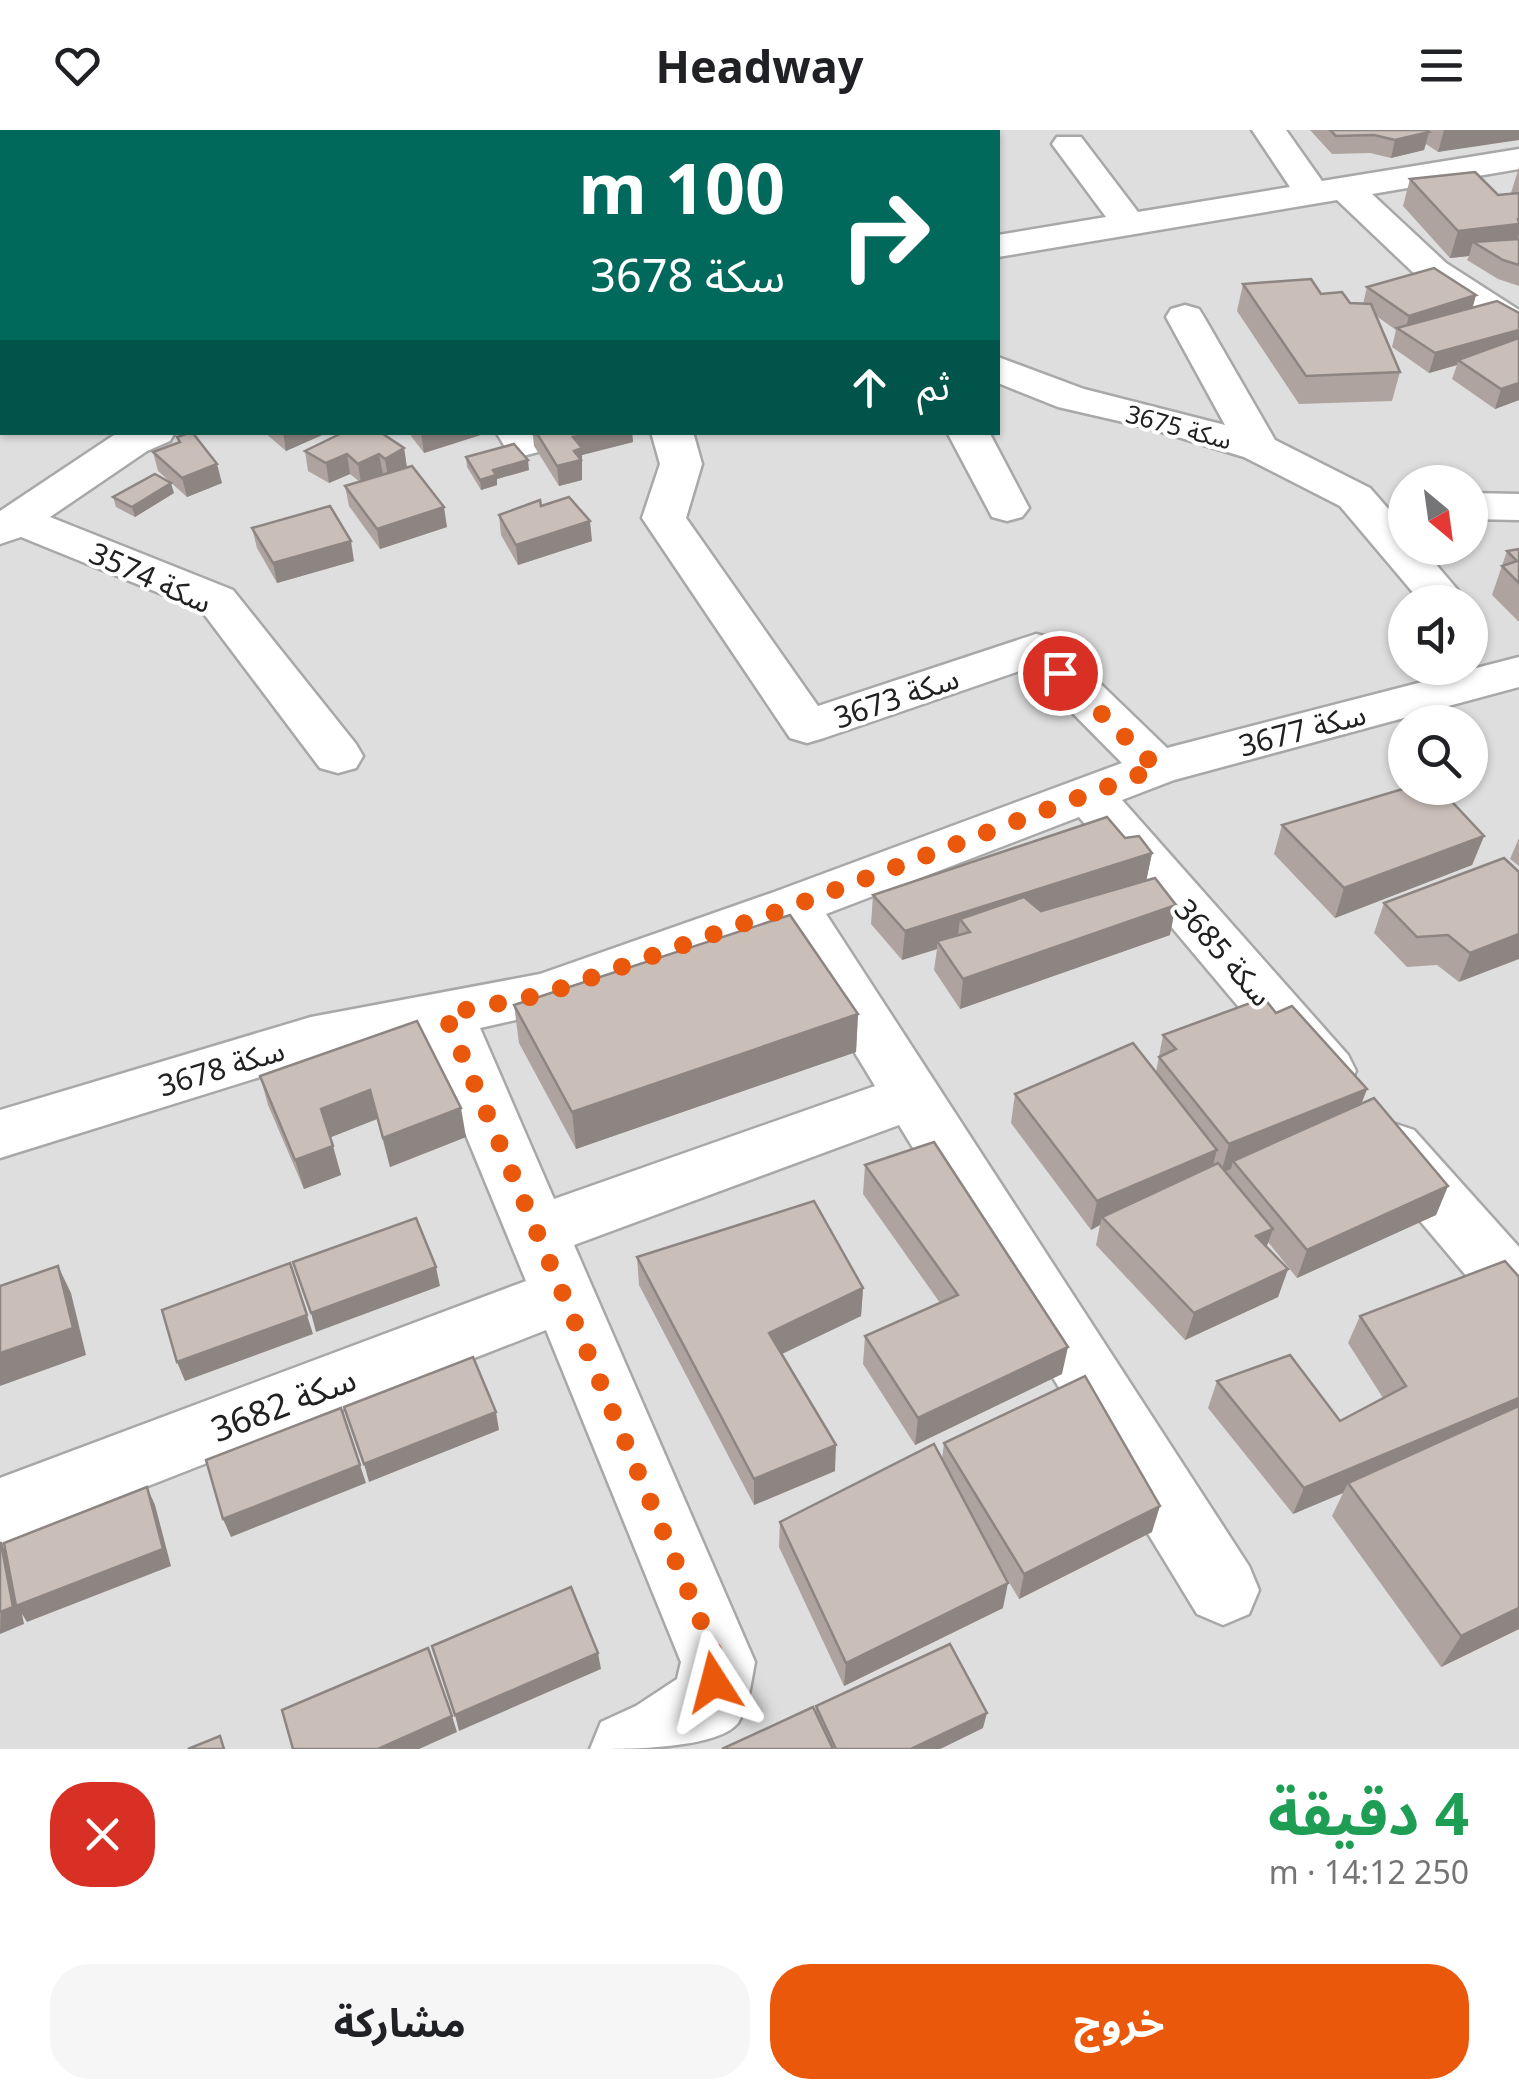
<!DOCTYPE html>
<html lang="ar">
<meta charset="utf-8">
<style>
:root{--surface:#fff;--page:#f6f6f6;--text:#202124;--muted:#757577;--accent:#ea580c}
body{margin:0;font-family:"Noto Sans","Noto Sans Arabic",sans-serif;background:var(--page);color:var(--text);direction:rtl;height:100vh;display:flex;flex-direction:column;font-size:38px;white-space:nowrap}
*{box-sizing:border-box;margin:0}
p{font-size:32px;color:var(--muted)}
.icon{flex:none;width:55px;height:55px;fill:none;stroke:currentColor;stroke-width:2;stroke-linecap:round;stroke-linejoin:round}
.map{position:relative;height:1619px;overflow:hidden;direction:ltr}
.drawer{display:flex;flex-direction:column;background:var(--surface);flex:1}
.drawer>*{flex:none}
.guide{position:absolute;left:0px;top:0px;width:1000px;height:305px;box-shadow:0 2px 8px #0004;direction:rtl;background:#00695c;color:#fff;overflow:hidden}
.needle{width:65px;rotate:151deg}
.controls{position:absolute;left:1388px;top:335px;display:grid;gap:20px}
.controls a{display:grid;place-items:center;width:100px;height:100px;border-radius:50%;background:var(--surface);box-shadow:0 2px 8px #0004;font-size:50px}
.pin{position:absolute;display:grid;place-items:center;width:85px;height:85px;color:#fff;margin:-42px;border:5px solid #fff;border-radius:50%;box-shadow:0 2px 10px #0007}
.me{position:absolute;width:110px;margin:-55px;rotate:351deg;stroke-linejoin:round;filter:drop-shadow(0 0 8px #0008)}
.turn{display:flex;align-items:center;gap:35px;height:210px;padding:0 50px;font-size:45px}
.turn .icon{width:130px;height:130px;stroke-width:2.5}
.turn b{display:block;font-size:70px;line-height:85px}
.then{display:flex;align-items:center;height:95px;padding:0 50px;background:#0003;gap:20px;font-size:38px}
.round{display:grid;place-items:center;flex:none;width:105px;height:105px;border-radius:40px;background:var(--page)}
.headline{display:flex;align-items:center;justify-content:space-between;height:170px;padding:0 50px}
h1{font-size:60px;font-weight:700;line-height:75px;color:#1e9e55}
.button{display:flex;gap:20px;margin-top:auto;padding:20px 50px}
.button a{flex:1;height:115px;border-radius:40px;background:var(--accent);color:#fff;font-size:40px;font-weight:700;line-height:115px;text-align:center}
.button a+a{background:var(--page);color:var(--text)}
header{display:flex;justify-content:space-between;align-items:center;height:130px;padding:0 50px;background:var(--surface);font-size:45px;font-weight:700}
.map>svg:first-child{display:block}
.residential{fill:#dfdede;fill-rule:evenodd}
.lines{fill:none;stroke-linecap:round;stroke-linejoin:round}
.minor-casing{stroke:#a8a8a8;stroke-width:5}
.major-casing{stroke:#9d5800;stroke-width:60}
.minor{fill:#fff;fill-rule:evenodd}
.major{stroke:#ffca9e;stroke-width:55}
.wall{fill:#aea39f}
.shaded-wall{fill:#8d8582}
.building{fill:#cabeb9;stroke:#8d8582;stroke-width:2.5}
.route{stroke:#ea580c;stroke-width:18;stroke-dasharray:0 32.4}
.labels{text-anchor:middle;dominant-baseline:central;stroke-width:8;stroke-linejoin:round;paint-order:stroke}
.far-street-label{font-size:25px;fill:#212121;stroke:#fff}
.street-label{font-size:30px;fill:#212121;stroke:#fff}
.near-street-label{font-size:35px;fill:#212121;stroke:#fff}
</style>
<header><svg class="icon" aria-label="menu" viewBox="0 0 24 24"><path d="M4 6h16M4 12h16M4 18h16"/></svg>Headway<svg class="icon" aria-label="heart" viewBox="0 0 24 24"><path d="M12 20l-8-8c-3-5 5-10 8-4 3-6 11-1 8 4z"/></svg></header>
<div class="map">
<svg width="1519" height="1619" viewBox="0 0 1519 1619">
<rect width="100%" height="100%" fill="#f2ede7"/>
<!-- residential -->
<path class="residential" d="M0,0H1519V1619H0ZM2,2H998V302H2ZM1405,352H1470V418H1405ZM1405,472H1470V538H1405ZM1405,592H1470V658H1405Z"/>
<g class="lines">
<defs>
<g id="minor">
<path d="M566,0H600V2H567Z"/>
<path d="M1252,0H1286L1322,51L1519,19V39L1372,64L1446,133L1519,180V209L1505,205L1420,149L1337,70L998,127V105L1106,87L1052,14L1057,7H1081L1138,82L1290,57Z"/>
<path d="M1185,175L1199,179L1204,187L1275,310L1370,358L1405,398V418H1422L1468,472H1421L1340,376L1244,327L1145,297L1058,277L998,253V227L1084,259L1225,295L1166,187L1171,179Z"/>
<path d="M175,302L170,311L147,321L50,387L233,460L356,614L363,626L356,638L338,643L320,638L201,480L21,407L0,414V381L117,303Z"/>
<path d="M496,302H538L544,313L538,322L523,326L508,322Z"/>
<path d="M651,302H693L702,334L686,388L818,576L1036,504L1053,508L1167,618L1519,527V557L1174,650L1122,670L1348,925L1356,941L1348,957L1327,964L1306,957L1079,687L826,784L1249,1436L1259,1460L1249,1484L1223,1495L1197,1484L899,995L574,1115L755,1532C751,1553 749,1574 738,1593C717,1619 629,1619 590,1619L601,1592L636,1576L677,1549L681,1532L546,1200L0,1414V1348L526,1151L426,908L311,931L0,1028V980L311,887L540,844L774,762L1122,633L1028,538L824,608L807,613L790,608L642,388L660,334ZM781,801L875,956L554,1069L480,898L565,879Z"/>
<path d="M947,302H989L1029,378L1022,387L1007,391L992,387Z"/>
<path d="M1470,363L1519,364V390L1470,389Z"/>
<path d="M1393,993L1414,1000L1519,1117V1189L1496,1181L1372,1034L1363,1017L1372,1000Z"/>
</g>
<g id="major">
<path d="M145,2L154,0"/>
<path d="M207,2L216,0"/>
<path d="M0,43L2,42"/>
</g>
</defs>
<!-- minor casing -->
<use href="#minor" class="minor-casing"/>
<!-- major casing -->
<use href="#major" class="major-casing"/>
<!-- minor -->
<use href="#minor" class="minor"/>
<!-- major -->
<use href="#major" class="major"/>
</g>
<!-- wall -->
<g class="wall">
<path d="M1310,0H1519L1438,22L1426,14L1424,20L1391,28L1370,23L1332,24Z"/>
<path d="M1519,37V156L1498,149L1467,130L1469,126L1450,128L1403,76L1410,49L1498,65L1511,63Z"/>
<path d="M1243,154L1321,164L1350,173L1363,174L1367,157L1476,165L1472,178L1519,183V270L1495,279L1452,249L1457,235L1429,243L1392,217L1396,200L1375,185L1400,242L1392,271L1299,274L1237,181Z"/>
<path d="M264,302H329L286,321Z"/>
<path d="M408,302H490L424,323Z"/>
<path d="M531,302H632L633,312L582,325V350L559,356L534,316L533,306Z"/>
<path d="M177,307L222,353L187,367L158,341L153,322L179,312Z"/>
<path d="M404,318L407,338L447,397L380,419L349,376L345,356L360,352L350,344L329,353L308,341L305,321Z"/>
<path d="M466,327L529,340L497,349V355L481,360L467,337Z"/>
<path d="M174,363L135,387L116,377L113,367Z"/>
<path d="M541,376L592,411L518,435L501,405L499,385Z"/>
<path d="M252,398L354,431L277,453L257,418Z"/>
<path d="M1519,419V492L1492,465L1507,421Z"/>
<path d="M1282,695L1484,706L1472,735L1335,788L1274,724Z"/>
<path d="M1125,708L1152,723L1146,751L1170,805L960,879L934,840L937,819L902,830L871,794L873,765Z"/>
<path d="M1519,708V736L1510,729Z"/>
<path d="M1519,742L1459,852L1437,835L1407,837L1374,803L1384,773Z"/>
<path d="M514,875L858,884L856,922L576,1019L519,913Z"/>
<path d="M1276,883L1367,959L1361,974L1448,1056L1436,1085L1297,1148L1268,1112L1266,1117L1288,1139L1278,1167L1185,1210L1096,1115L1100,1095L1091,1100L1011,993L1015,964L1156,942L1163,905Z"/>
<path d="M260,946L466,1007L390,1037L377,989L330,1007L341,1045L304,1059L268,975Z"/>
<path d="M865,1035L1062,1244L915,1315L863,1234L865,1206L940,1173L863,1064Z"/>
<path d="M637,1127L863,1158L861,1186L782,1224L835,1341L754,1375L639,1155Z"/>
<path d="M1519,1147V1499L1441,1537L1332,1386L1343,1363L1293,1384L1208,1278L1217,1251L1340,1291L1383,1268L1348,1213L1360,1186Z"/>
<path d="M944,1313L1152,1402L1019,1469L1000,1437L1003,1478L844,1556L779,1417L780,1392L942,1330Z"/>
<path d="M816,1576L983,1598L940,1619H722L815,1582Z"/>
</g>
<!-- shaded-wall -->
<g class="shaded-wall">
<path d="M1444,0H1519V10L1438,22Z"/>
<path d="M1429,2L1424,20L1391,28L1395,10Z"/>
<path d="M1519,94V104L1514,121L1473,112L1469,126L1450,128L1458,101Z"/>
<path d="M1476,165L1471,184L1404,205L1409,186Z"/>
<path d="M1519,200V217L1458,230L1457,235L1429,243L1435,223Z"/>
<path d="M1519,253V270L1495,279L1501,259Z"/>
<rect x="0" y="255" width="2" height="39"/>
<path d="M283,302H329L286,321Z"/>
<path d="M423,302H490L424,323L421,303Z"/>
<path d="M593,302H632L633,312L582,325V350L559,356L557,336L573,307Z"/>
<path d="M404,318L407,338L388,348L385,329Z"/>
<path d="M347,324L350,344L329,353L326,333Z"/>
<path d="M379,324L383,344L361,353L358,334Z"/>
<path d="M528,330L529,340L497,349V355L481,360L480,350L493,340Z"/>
<path d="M217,334L222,353L187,367L182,348Z"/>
<path d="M171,353L174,363L135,387L132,377Z"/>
<path d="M444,377L447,397L380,419L377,399Z"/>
<path d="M590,391L592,411L518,435L516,415Z"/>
<path d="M351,411L354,431L277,453L273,433Z"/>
<path d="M1484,706L1472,735L1335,788L1344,758Z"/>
<path d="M1152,723L1146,752L970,802L960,789L957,812L937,811V819L902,830L905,801Z"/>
<path d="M1176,775L1170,805L960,879L963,849Z"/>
<path d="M1519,804V829L1459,852L1470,823Z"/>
<path d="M858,884L856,922L576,1019L572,982Z"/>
<path d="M1367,959L1356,988L1233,1031L1231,1039L1221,1043L1229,1014Z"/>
<path d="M370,960L377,989L329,1008L321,979Z"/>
<path d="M461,978L466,1007L390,1037L383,1008Z"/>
<path d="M333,1016L341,1045L304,1059L295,1030Z"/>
<path d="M1217,1020L1209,1049L1102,1087L1100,1095L1091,1100L1097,1071Z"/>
<path d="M1448,1056L1436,1085L1297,1148L1307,1120Z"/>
<path d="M1273,1099L1263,1127L1256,1106Z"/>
<path d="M58,1136L71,1163L86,1225L0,1256V1223Z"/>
<path d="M436,1137L440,1156L316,1202L311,1183Z"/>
<path d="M1288,1139L1278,1167L1185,1210L1194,1183Z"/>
<path d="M863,1158L861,1186L769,1230V1203Z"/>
<path d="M307,1185L313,1204L185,1251L177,1232Z"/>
<path d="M1068,1217L1062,1244L915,1315L918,1288Z"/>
<path d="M1519,1268V1288L1348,1353L1343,1363L1293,1384L1304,1358Z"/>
<path d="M496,1282L499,1300L369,1352L364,1334Z"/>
<path d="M836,1315L835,1341L754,1375V1349Z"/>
<path d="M360,1335L366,1353L231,1407L223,1389Z"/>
<path d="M147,1357L155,1375L171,1436L27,1492L22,1484L24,1494L0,1504L1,1413L11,1430Z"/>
<path d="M1160,1376L1152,1402L1019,1469L1024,1444Z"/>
<path d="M1008,1453L1003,1478L844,1556L846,1533Z"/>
<path d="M1519,1478V1499L1441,1537L1461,1506Z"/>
<path d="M598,1523L601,1539L459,1601L455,1585Z"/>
<path d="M987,1583L983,1598L940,1619H911Z"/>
<path d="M452,1586L457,1602L419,1619H378Z"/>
</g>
<!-- building -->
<g class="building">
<path d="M729,0H744L745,2H715Z"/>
<path d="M1330,0H1426L1429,2L1395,10L1374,5L1336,6Z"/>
<path d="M1475,42L1498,65L1519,63V89H1518L1519,94L1458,101L1410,49Z"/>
<path d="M1519,109V135L1503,130L1473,112Z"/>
<path d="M1434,138L1476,165L1409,186L1367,157Z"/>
<path d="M1311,149L1321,164L1342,162L1350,173L1371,174L1400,242L1306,246L1243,154Z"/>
<path d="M2,150V255H0V151Z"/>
<path d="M1497,171L1519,183V200L1435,223L1397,198Z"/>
<path d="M1519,208V253L1501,259L1458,230Z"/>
<path d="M192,302L217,334L182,348L153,322L180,312L177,307Z"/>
<path d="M344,302H380L404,318L385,329L379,324L358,334L347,324L326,333L305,321Z"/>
<path d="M536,302H593L573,307L582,318L574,321L581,330L557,336Z"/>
<path d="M514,314L528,330L493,340L496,345L480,350L466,327Z"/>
<path d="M412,336L444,377L377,399L345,356Z"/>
<path d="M155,344L171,353L132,377L113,367Z"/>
<path d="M569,367L590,391L516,415L499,385L540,370L541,376Z"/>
<path d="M330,376L351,411L273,433L252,398Z"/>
<path d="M1519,419V453L1502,436L1517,431L1507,421Z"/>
<path d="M1406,658H1439L1484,706L1344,758L1282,695Z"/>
<path d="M1107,687L1125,708L1139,706L1152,723L905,801L873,765Z"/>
<path d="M1504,728L1519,742V804L1470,823L1448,805L1417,807L1384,773Z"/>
<path d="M1155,748L1176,775L963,849L937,811L970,802L960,789L1024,767L1041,781Z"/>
<path d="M790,785L858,884L572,982L514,875Z"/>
<path d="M1264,868L1276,883L1292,876L1367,959L1229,1014L1159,927L1176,919L1163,905Z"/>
<path d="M417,891L461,978L383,1008L370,960L321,979L333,1016L295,1030L260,946Z"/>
<path d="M1133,913L1217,1020L1097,1071L1015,964Z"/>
<path d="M1374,968L1448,1056L1307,1120L1233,1031Z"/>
<path d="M934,1012L1068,1217L918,1288L865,1206L958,1165L865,1035Z"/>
<path d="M1218,1033L1273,1099L1256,1106L1288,1139L1194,1183L1102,1087Z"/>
<path d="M814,1071L863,1158L769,1203L836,1315L754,1349L637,1127Z"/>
<path d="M416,1088L436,1137L311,1183L293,1132Z"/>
<path d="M1505,1131L1519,1147V1268L1304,1358L1217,1251L1290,1225L1340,1291L1406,1256L1360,1186Z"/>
<path d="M290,1133L307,1185L177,1232L162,1180Z"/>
<path d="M58,1136L73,1198L0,1223V1156Z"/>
<path d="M473,1227L496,1282L364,1334L344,1277Z"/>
<path d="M1085,1246L1160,1376L1024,1444L944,1313Z"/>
<path d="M1519,1276V1478L1461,1506L1348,1353Z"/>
<path d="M341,1278L360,1335L223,1389L206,1330Z"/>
<path d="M934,1314L1008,1453L846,1533L780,1392Z"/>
<path d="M147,1357L163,1419L16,1476L4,1413Z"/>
<path d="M1,1413L13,1477L0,1482V1413Z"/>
<path d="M571,1457L598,1523L455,1585L432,1516Z"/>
<path d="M950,1514L987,1583L911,1619H836L816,1576Z"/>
<path d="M428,1518L452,1586L378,1619H293L282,1580Z"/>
<path d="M813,1577L833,1619H722Z"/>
<path d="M220,1606L224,1619H188Z"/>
</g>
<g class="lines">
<!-- route -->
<path class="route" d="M714,1552L718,1532L445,884L545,864L793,776L1157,638L1060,543"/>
</g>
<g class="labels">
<!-- far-street labels -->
<g class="far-street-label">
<text transform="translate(1179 296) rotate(15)">سكة 3675</text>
</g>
<!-- street labels -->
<g class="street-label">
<text transform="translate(151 447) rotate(24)">سكة 3574</text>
<text transform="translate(896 567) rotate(-19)">سكة 3673</text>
<text transform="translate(1302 599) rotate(-15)">سكة 3677</text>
<text transform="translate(1224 822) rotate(49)">سكة 3685</text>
<text transform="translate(221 937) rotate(-17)">سكة 3678</text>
</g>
<!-- near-street labels -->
<g class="near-street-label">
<text transform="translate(283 1273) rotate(-21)">سكة 3682</text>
</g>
</g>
</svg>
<div class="controls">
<a><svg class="needle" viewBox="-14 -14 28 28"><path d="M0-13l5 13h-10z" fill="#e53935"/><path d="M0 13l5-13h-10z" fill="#757577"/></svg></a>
<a><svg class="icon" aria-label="sound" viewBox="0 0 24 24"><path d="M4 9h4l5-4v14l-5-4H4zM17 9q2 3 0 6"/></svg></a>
<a><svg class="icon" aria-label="search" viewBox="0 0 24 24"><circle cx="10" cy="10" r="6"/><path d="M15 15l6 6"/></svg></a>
</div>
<div class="pin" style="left:1060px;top:543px;background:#d93025"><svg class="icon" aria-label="arrive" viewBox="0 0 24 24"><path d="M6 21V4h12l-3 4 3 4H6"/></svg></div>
<svg class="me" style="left:714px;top:1552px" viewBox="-20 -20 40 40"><path d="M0-17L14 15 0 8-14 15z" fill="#ea580c" stroke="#fff" stroke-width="4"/></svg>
<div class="guide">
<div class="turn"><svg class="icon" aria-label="right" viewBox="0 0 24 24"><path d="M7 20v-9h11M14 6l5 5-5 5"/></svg><div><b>100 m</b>سكة 3678</div></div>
<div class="then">ثم<svg class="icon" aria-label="ahead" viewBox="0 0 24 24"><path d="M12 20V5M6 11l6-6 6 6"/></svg></div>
</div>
</div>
<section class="drawer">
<div class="headline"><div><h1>4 دقيقة</h1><p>250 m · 14:12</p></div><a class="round" style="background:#d93025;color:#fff"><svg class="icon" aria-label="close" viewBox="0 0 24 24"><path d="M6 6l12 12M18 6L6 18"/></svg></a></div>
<div class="button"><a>خروج</a><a>مشاركة</a></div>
</section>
